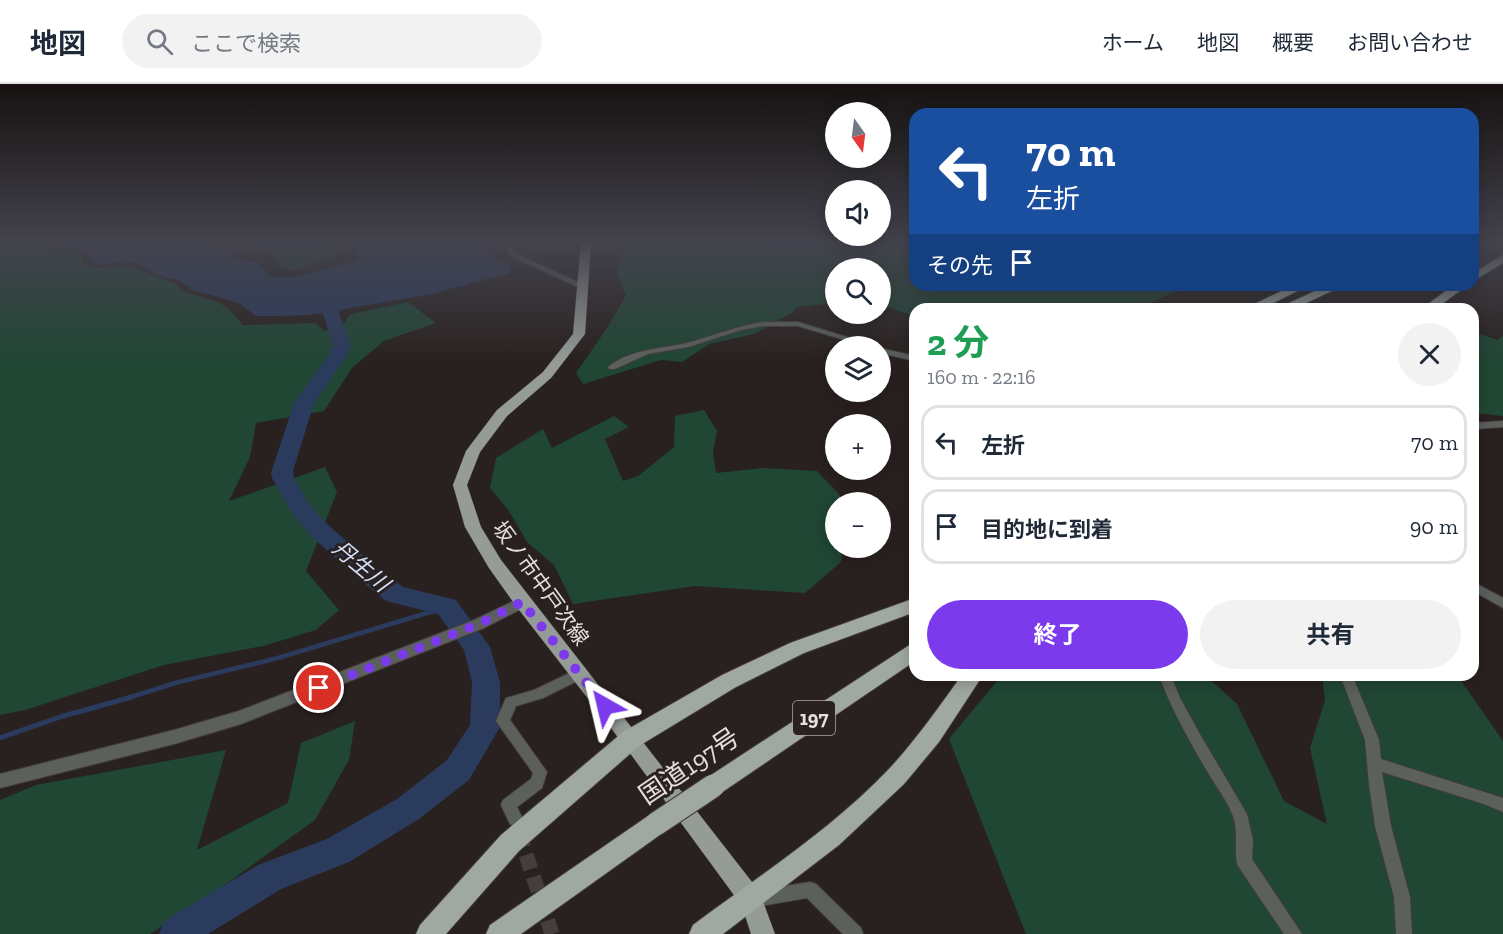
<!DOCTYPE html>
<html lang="ja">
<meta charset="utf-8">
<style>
:root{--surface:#fff;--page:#f2f2f3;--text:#1f2937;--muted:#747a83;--line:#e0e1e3;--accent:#7c3aed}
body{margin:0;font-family:"Zilla Slab","Noto Sans JP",serif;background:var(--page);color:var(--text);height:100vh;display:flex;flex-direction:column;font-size:22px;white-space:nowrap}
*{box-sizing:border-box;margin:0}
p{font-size:20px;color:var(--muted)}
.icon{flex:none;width:33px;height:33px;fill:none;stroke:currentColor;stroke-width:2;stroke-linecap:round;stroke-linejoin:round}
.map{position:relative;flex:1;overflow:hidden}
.side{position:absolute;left:909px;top:219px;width:570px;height:378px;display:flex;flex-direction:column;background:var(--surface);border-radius:18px;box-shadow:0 3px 15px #0003}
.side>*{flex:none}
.guide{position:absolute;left:909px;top:24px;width:570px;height:183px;border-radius:18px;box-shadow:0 3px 15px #0003;background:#1a4fa0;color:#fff;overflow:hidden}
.needle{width:39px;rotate:166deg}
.tools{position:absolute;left:825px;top:18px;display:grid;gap:12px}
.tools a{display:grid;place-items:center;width:66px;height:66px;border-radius:50%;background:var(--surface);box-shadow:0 3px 15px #0003;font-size:30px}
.pin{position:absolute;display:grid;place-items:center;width:51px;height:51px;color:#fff;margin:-26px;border:3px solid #fff;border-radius:50%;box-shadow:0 2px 6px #0007}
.me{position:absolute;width:66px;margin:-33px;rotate:323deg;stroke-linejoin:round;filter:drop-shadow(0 0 4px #0008)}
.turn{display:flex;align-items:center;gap:21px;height:126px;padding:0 18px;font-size:27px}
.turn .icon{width:78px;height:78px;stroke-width:2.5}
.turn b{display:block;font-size:42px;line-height:51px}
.then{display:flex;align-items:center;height:57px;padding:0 18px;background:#0003;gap:12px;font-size:22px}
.round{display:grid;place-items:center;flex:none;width:63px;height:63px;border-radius:32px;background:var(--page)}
.overview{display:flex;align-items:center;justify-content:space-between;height:102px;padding:0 18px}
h1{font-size:36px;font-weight:700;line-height:45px;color:#1e9e55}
.cta{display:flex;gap:12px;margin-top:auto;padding:12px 18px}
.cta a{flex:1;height:69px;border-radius:36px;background:var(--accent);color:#fff;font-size:24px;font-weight:700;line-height:69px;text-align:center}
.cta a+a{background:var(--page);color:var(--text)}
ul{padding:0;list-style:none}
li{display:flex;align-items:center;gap:18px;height:75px;margin:0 12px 9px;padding:0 6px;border:3px solid var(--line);border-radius:18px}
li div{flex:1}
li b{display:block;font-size:22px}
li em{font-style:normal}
header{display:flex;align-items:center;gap:36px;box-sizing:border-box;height:84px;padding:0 30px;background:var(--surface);border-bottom:2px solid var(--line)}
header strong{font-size:28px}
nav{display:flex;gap:33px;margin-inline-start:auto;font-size:21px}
.search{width:420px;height:54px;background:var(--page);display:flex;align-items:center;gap:15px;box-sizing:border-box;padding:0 21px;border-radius:33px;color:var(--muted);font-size:22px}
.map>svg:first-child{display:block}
.green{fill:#204634}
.water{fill:#2b3b5d}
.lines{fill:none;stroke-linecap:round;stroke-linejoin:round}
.stream-far1{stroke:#2b3b5d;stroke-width:4.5}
.stream{stroke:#2b3b5d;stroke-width:5}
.river{fill:#2b3b5d;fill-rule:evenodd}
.minor-tunnel{stroke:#453e3c;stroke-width:15;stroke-dasharray:15 8;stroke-linecap:butt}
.minor-casing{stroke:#433c3a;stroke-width:2}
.tertiary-casing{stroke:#433c3a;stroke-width:2}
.primary-casing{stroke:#433c3a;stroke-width:1}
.trunk-casing{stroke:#433c3a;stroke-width:2}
.motorway-casing{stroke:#433c3a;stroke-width:2}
.minor{fill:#5c605d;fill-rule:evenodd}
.tertiary{fill:#5c605d;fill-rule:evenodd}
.primary{fill:#959c97;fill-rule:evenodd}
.trunk{fill:#a0a8a2;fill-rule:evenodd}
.motorway{fill:#acb4ae;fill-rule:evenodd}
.trunk-bridge-casing{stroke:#433c3a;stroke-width:25;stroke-linecap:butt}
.trunk-bridge{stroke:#a0a8a2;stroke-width:23}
.route{stroke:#7c3aed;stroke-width:10;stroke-dasharray:0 18}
.labels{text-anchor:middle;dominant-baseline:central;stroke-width:6;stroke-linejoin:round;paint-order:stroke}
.shield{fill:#29211f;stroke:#ada6a4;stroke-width:1.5}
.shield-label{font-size:20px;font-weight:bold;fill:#e5dfdd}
.street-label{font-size:21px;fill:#e5dfdd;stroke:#29211f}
.water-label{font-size:22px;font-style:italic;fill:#d5e1fb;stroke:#29211f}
.near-street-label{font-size:26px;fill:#e5dfdd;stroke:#29211f}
</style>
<header>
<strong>地図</strong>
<div class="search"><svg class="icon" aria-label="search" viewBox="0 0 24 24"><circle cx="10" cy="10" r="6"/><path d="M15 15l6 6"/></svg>ここで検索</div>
<nav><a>ホーム</a><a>地図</a><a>概要</a><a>お問い合わせ</a></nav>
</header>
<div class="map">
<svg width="1503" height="850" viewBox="0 0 1503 850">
<rect width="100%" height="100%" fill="#29211f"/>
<!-- green -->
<g class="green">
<path d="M0,159H58L52,168H75L80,171L83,180L97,184L117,182L135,184L176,200L185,208L218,218L230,226L243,241L315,239L325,247L343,240L351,230L408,218L436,239L384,257L352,284L324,327L256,339L250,373L229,417L325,383L337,408L306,487L339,526L316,546L263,562L164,581L25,626L0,631Z"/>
<path d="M241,159H330L338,164L336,172L296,186L280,184L274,171Z"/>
<path d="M626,159H915V201H1196L1165,212L1138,225H915V232L881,221L880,184H836L835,219L797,223L793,228L754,250L709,260L682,278L661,276L583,300L576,289L607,244L626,211L617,190Z"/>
<path d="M1473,248L1498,256L1503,251V332L1473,329Z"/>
<path d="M704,326L717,347L713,369L716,389L763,384L817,387L839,410L842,418H836V464H843L841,478L805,509L695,502L573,520L554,481L527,458L509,427L490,404L496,374L543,345L552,364L614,332L629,343L605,355L623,397L638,392L674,363L675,332Z"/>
<path d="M1002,591H1205L1237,620L1284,717L1327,740L1310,664L1325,616L1322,591H1457L1503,657V850H1026L949,655Z"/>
<path d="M355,637L349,676L315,736L212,810L150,850H0V716L36,701L226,666L197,766L288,719L301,659Z"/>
</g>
<!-- water -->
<path class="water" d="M66,159H205L218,165L235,166L230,174L258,179L270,193H296L359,176L353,163L347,159H491L487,169L511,182L509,189L432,210L310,231L274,232H256L239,219L193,206L178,196L158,192L139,179L122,177L94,182L87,165L62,166Z"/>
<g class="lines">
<!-- stream-far1 -->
<path class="stream-far1" d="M128,614L175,599L278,574L447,523"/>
<!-- stream -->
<path class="stream" d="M0,654L60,633L132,613"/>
<!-- river -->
<path class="river" d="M351,205L359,210L338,226L351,261L346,273L314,319L293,387L294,394L309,420L327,440L379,485L403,503L456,516L490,563L500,598V643L469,696L419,735L349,778L281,805L208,850H159L164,837L258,781L327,755L397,715L447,676L470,641L472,598L464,566L438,530L386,517L361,497L311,452L292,429L272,394L271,389L294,319L328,272L333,261L321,224Z"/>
<!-- minor-tunnel -->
<path class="minor-tunnel" d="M519,749L552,850"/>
<defs>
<g id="minor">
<path d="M512,159H519L513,166L516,170L587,202L580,204L511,172L507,166Z"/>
<path d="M763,238H798L876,262H865L798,242H763L741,246L688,263L648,270L615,285H609L608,283C630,265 660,265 687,259C713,252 737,242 763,238Z"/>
<path d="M880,264L915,272V277L880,269Z"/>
<path d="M1503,337V343L1473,345V339Z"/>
<path d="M1473,498L1503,514V524L1473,507Z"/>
<path d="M580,584L585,585L586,589L585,593L543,614L516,622L510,636L547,688L542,704L517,723L523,735L520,740L515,742L510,740L501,721L503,716L531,695L533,689L496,637L506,614L534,606Z"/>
<path d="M1159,591H1171L1180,614L1201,652L1247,730L1253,756L1252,775L1302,850H1284L1238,782C1233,770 1239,748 1233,732C1227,716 1215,701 1207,687C1189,656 1171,625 1159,591Z"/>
<path d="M1340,591H1352L1379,656L1381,675L1503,714V728L1484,720L1382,688L1391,742L1410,813L1412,850H1396L1394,813L1375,742L1369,701L1365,656Z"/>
<path d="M810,798L816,800L861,844L863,850H843L807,814L760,822L754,820L752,814L754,808L760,806Z"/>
</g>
<path id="tertiary" d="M522,513L527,514L529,518L527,522L484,544L241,640L174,660L0,704V690L174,646L239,627L474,536Z"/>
<path id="primary" d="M581,159H591L585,250L551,294L507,332L480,368L467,401L481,443L501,476L759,807L775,850H751L742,822L624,661L516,522L489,484L465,443L453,401L466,367L497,326L543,288L573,250Z"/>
<g id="trunk">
<path d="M1503,171V179L1473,197V189Z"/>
<path d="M1454,201H1468L1435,225H1421Z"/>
<path d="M915,514V528L804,569L736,603L639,662L519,767L446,850H416L420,841L501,751L623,648L722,591L790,559Z"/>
<path d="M915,559V577L721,709L713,712L705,709L702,702L705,695L908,562Z"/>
<path d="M962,591H983L939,658L904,700L839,761L723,850H689L693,841C759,792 832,745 889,685C916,656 939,623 962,591Z"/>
<path d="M656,729L664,732L668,740L664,748L521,850H486L490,841L648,732Z"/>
</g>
<g id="motorway">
<path d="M1294,201H1310L1261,225H1244Z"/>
<path d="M1328,201H1345L1293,225H1276Z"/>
</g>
</defs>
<!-- minor casing -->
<use href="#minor" class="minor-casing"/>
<!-- tertiary casing -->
<use href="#tertiary" class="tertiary-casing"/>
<!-- primary casing -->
<use href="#primary" class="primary-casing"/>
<!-- trunk casing -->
<use href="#trunk" class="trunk-casing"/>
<!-- motorway casing -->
<use href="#motorway" class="motorway-casing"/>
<!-- minor -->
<use href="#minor" class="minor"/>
<!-- tertiary -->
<use href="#tertiary" class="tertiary"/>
<!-- primary -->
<use href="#primary" class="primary"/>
<!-- trunk -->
<use href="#trunk" class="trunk"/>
<!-- motorway -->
<use href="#motorway" class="motorway"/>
<defs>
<path id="trunk-bridge" d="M656,740L713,702"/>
</defs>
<!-- trunk-bridge casing -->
<use href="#trunk-bridge" class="trunk-bridge-casing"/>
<!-- trunk-bridge -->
<use href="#trunk-bridge" class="trunk-bridge"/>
</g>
<!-- sky -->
<linearGradient id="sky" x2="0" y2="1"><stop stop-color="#171211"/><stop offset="0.57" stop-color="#43434d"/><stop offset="1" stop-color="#43434d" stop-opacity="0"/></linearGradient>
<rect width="1503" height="278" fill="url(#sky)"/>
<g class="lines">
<!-- route -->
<path class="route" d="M319,604L479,540L522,518L605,622"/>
</g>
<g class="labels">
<!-- shield labels -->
<rect class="shield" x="793" y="617" width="42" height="34" rx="4.5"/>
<g class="shield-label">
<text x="814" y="634">197</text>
</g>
<!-- street labels -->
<g class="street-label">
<text transform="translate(541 499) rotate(54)">坂ノ市中戸次線</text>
</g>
<!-- water labels -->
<g class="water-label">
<text transform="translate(361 482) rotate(40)">丹生川</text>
</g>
<!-- near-street labels -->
<g class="near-street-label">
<text transform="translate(689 682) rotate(-34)">国道197号</text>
</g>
</g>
</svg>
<div class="tools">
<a><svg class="needle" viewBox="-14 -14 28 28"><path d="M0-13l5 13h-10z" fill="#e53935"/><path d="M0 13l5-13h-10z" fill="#747a83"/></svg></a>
<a><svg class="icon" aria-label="sound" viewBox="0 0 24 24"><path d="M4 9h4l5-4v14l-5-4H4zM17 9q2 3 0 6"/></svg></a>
<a><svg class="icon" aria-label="search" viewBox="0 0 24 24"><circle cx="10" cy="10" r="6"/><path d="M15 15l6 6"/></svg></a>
<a><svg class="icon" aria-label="layers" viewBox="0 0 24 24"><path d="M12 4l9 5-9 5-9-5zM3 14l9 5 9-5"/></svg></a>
<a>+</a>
<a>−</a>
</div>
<div class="pin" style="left:319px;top:604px;background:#d93025"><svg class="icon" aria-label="arrive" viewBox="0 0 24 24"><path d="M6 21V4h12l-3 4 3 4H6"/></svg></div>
<svg class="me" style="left:605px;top:622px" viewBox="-20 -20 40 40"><path d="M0-17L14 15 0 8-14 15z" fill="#7c3aed" stroke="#fff" stroke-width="4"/></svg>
<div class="guide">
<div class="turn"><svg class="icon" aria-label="left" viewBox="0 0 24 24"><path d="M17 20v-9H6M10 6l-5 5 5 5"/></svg><div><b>70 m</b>左折</div></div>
<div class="then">その先<svg class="icon" aria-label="arrive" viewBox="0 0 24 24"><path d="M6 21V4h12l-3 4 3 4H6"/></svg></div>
</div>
<section class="side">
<div class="overview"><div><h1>2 分</h1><p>160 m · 22:16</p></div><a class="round"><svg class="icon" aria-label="close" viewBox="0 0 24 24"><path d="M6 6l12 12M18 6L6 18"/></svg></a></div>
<ul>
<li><svg class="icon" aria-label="left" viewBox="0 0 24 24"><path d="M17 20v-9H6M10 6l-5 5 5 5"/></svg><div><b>左折</b></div><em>70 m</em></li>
<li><svg class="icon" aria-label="arrive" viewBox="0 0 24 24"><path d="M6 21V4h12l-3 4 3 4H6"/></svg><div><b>目的地に到着</b></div><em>90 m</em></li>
</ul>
<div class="cta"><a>終了</a><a>共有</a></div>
</section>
</div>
